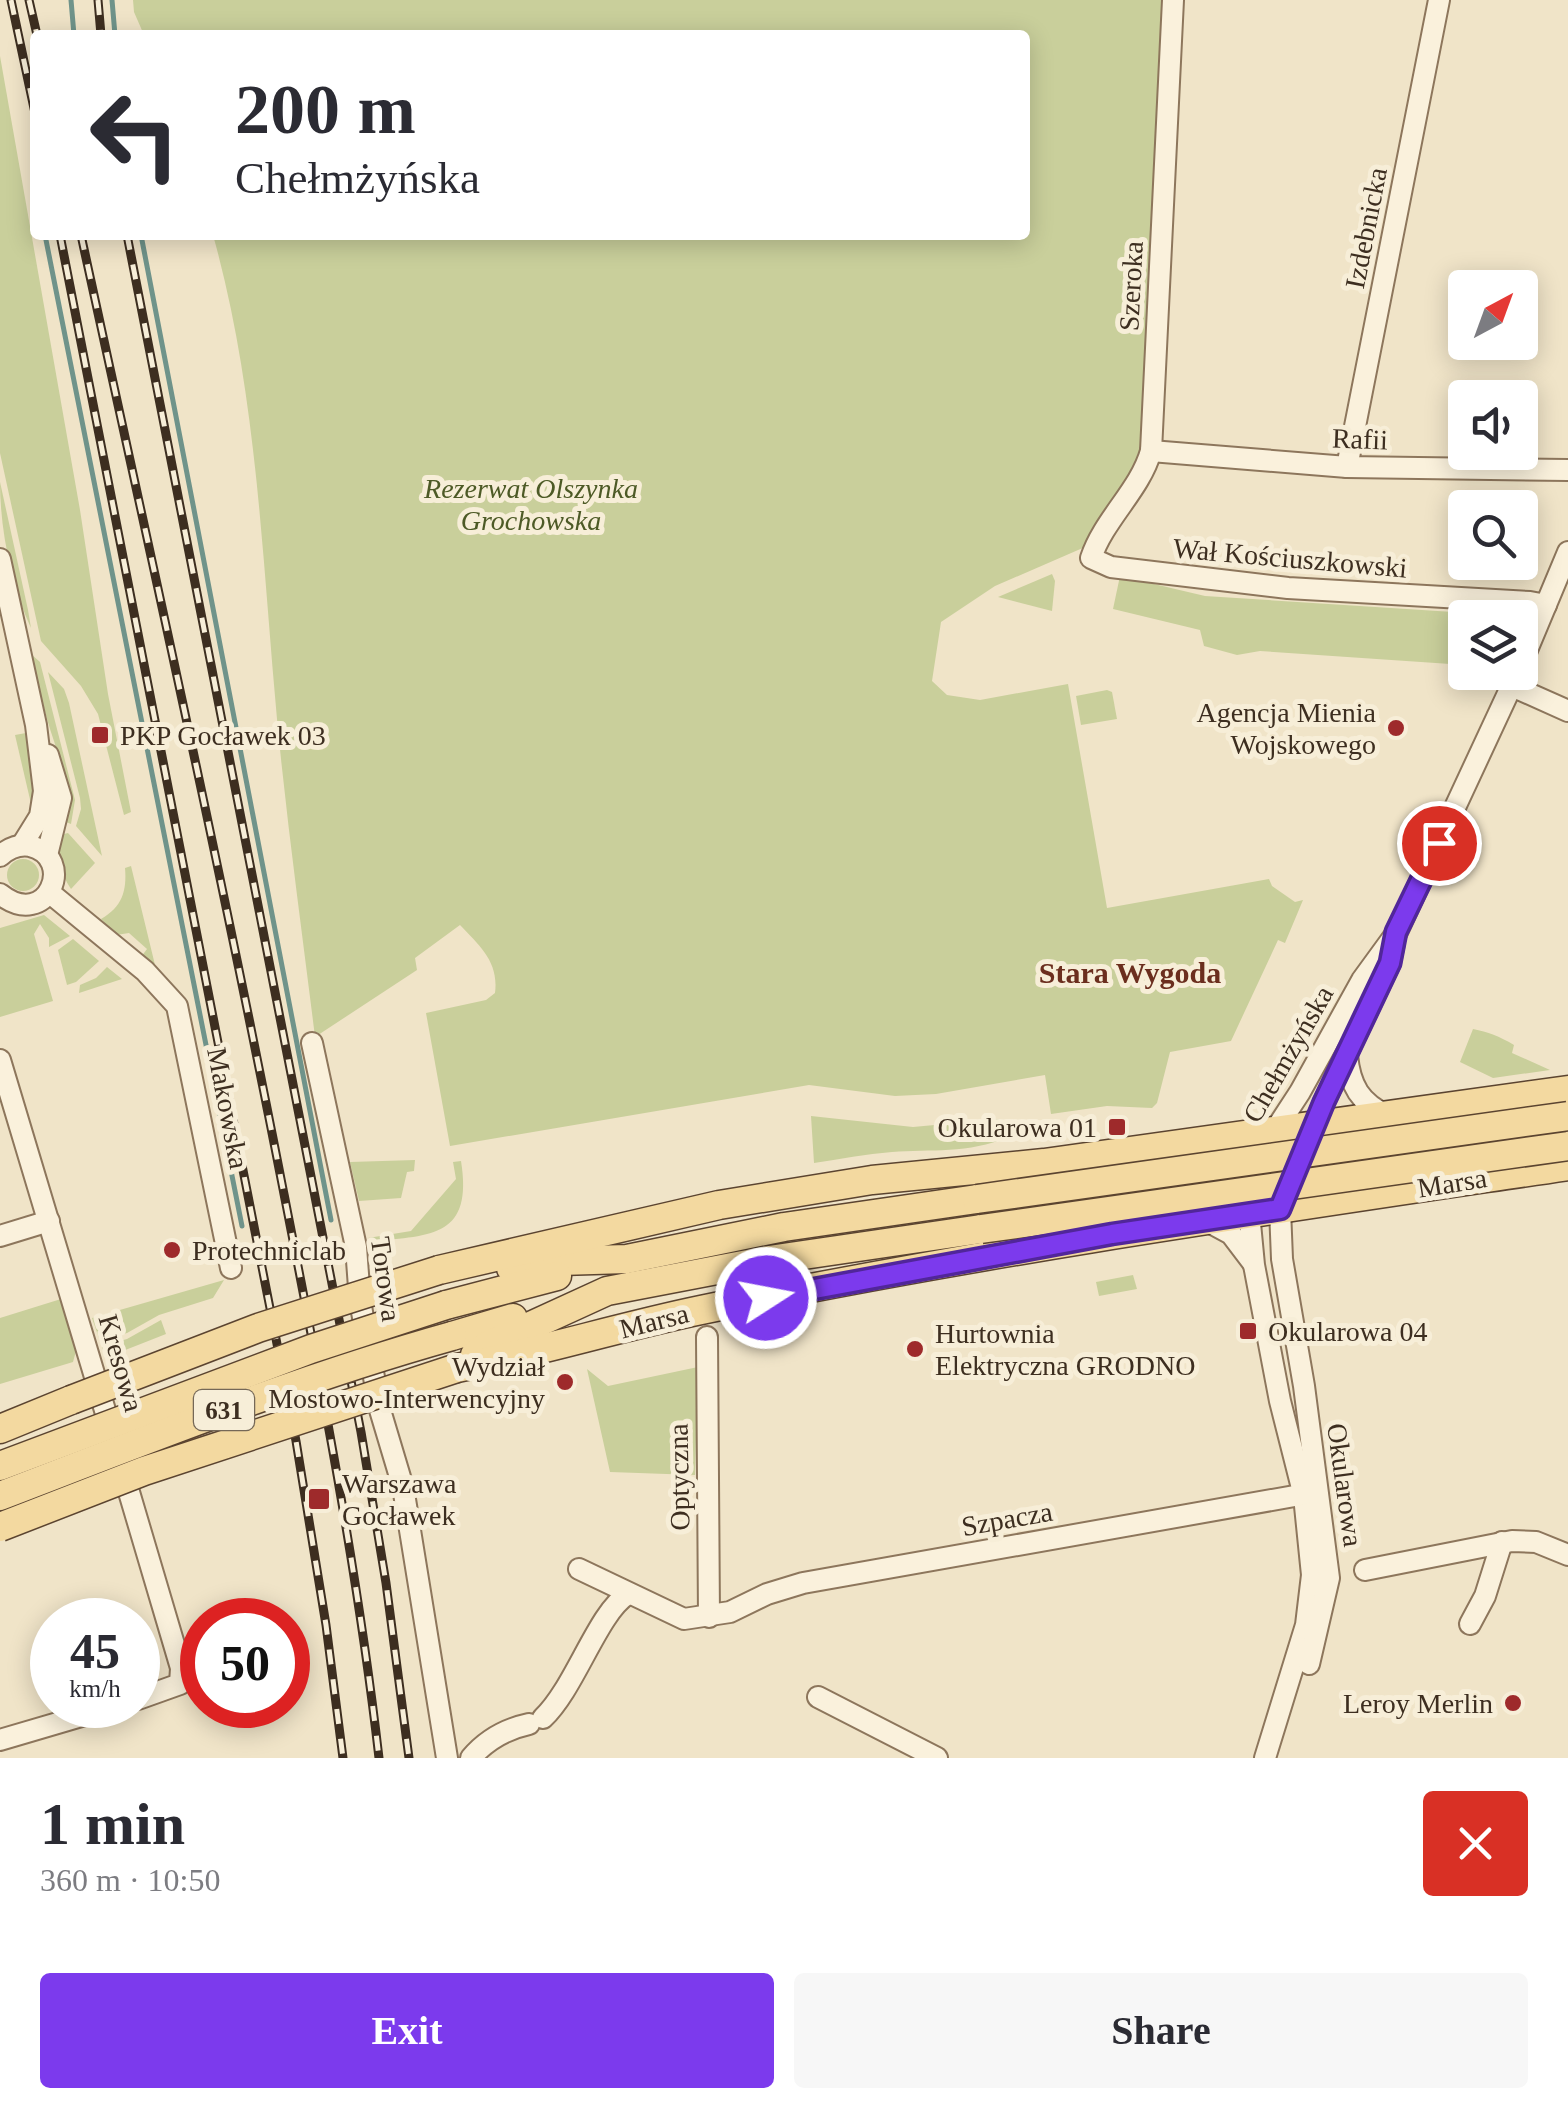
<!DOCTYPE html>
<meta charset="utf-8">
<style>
:root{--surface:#fff;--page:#f7f7f7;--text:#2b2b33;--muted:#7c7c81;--accent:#7c3aed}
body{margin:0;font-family:"Times New Roman",serif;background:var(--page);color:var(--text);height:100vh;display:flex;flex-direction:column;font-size:38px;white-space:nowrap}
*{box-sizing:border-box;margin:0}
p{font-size:32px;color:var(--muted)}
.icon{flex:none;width:55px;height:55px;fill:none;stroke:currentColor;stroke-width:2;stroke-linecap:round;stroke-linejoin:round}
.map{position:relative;height:1758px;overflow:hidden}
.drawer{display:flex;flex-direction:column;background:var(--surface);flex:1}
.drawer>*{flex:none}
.top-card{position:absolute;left:30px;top:30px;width:1000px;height:210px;border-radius:10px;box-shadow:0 5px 25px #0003;background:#fff;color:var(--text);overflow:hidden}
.needle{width:65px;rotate:41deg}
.fabs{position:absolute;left:1448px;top:270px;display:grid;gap:20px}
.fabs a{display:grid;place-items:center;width:90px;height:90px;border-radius:10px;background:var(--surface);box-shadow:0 5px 25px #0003;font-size:50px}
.speed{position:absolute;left:30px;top:1598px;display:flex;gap:20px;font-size:50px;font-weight:700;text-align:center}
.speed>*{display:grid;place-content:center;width:130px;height:130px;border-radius:50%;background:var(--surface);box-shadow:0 5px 25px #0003;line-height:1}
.speed small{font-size:25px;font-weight:400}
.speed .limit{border:15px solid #d22;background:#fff;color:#111}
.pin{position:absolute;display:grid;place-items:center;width:85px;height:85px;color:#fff;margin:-42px;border:5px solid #fff;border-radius:50%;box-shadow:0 2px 10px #0007}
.me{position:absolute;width:110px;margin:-55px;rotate:79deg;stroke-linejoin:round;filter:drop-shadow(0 0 8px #0008)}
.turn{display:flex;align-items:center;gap:35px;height:210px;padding:0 40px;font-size:45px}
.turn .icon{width:130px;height:130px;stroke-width:2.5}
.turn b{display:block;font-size:70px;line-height:85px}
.round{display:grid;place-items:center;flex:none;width:105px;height:105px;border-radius:10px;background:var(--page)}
.summary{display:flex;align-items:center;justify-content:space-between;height:170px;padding:0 40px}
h1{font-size:60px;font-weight:700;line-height:75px}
.primary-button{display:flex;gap:20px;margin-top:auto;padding:20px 40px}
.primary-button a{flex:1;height:115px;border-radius:10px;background:var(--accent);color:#fff;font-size:40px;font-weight:700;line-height:115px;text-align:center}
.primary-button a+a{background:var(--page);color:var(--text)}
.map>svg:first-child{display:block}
.green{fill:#c9cf9b}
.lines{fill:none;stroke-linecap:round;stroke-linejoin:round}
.stream{stroke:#6f938a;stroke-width:5}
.minor-casing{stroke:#8d765c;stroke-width:24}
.major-casing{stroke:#5b4430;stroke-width:31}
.minor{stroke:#faf1dc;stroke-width:20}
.major{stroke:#f3d9a0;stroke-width:28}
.rail-casing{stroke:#3d2e20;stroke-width:9}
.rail{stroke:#f7eed8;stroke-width:5;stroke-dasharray:15;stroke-linecap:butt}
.major-bridge-casing{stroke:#5b4430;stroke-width:31;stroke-linecap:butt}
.major-bridge{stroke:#f3d9a0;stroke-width:28}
.route-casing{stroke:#51269a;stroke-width:25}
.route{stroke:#7c3aed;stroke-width:18}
.poi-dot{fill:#9e2a2b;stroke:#f7eed8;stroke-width:4}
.labels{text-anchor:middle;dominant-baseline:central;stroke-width:10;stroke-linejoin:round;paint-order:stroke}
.shield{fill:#f7eed8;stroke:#756857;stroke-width:2.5}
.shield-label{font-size:25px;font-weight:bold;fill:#3d2e20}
.street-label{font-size:28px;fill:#3d2e20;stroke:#f7eed8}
.park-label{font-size:28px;font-style:italic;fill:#4d5a26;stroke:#f7eed8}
.poi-label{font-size:28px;fill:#3d2e20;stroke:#f7eed8;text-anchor:start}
.neighbourhood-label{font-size:30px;font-weight:bold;fill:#6b2e1e;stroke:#f7eed8}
</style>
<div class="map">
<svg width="1568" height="1758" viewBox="0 0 1568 1758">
<rect width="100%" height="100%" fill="#f0e4c8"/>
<!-- green -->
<g class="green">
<path d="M133,0H1167L1144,459L1085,547L995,586L941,622L932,681L947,695L980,700L1068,684L1107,908L1269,879L1272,886L1295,902L1303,900L1285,943L1278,940L1231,1041L1170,1052L1157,1103L1152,1108L1107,1106L1051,1114L1045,1075L936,1094L895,1096L809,1085L450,1146L426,1013L486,1000L495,993C499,962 480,946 460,925L415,958L417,970L315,1037C302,931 287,825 277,719C262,557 257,392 213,235H1025V35H144L134,12Z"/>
<path d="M0,56L80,510L108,694L131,812L124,815L98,714L81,686L41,641L0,453Z"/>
<path d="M0,482L28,610L31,628C11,585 0,529 0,482Z"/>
<path d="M1052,574L1055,581L1052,611L998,597Z"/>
<path d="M1120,576L1205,596L1500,615L1465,618V665L1260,651L1237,655L1204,646L1200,630L1113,609Z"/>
<path d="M32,655L40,662L75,800L71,824L66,822C73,785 57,754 47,719C41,698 37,677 32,655Z"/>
<path d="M48,672L64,689L69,703L102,856L76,826L81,809L80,798Z"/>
<path d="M1107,690L1112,692L1117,719L1081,725L1076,696Z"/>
<path d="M26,733L38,786L32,808L15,735Z"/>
<path d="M68,833L95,863L71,889C60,874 57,853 60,835Z"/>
<circle cx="23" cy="875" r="16"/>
<path d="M131,866L155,965L141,957L147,949L129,933L116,935L101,919C122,907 127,891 125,868Z"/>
<path d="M44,915L70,936L49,947V938L40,924L34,934L53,1001L0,1017V928Z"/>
<path d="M73,939L99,961L76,982L67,985L58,950Z"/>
<path d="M107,967L122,979L79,993L80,985L96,978Z"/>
<path d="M1473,1029C1488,1032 1499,1036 1514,1045L1512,1053L1550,1070L1493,1078L1460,1062Z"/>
<path d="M811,1116L913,1127L999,1119L1007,1137C970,1154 929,1149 892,1152C866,1154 840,1159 814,1163Z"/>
<path d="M415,1160L414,1171L407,1172L401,1198L359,1201L350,1162Z"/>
<path d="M461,1161C473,1236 433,1236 372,1241L368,1238L411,1231L456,1179L453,1162Z"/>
<path d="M1133,1275L1137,1289L1099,1296L1096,1282Z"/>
<path d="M224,1280L213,1298L159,1315L127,1333L100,1341L92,1318Z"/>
<path d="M61,1299L76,1351L73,1362L0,1384V1318Z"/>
<path d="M161,1320L166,1334L105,1358L102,1346L127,1339Z"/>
<path d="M698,1367L695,1475L610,1472L587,1369L608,1386Z"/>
</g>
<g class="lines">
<!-- stream -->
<g class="stream">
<path d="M71,0L74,35"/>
<path d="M112,0L115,35"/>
<path d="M45,235L242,1226"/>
<path d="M141,235L331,1220"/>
</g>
<defs>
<g id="minor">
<path d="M1173,0L1151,451C1140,490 1104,519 1091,558L1111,567L1288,588L1530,602L1546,605"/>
<path d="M1151,451L1347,467L1568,470"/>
<path d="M1347,467L1439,0"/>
<path d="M0,559L36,725L44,791L40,816L22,845"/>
<path d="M1520,667L1568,552"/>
<path d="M1512,686L1568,711"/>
<path d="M47,855L61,798L48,755"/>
<path d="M0,856C9,848 18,844 30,846C77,857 48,932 0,894"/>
<path d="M50,893L145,971L177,1006L231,1268"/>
<path d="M312,1043L356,1247L360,1301L380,1410L403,1487L447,1758"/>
<path d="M1347,1055C1350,1086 1360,1103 1388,1116"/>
<path d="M0,1060L113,1437"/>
<path d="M1270,1138L1300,1092L1362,980L1397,932L1518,672"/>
<path d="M1251,1204L1249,1213L1254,1265L1280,1401L1304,1496L1312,1575L1306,1625L1265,1758"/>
<path d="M1205,1220L1231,1234L1253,1263"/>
<path d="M0,1236L49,1221"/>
<path d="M707,1337L709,1617"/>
<path d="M121,1465L181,1668L180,1684L138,1699"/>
<path d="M579,1569L684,1619L730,1612L767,1594L803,1583L1317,1492"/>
<path d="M1365,1570L1512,1541L1536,1542L1568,1555"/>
<path d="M1470,1624L1485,1596L1502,1542"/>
<path d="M1309,1664L1329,1578L1304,1386L1282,1259L1280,1209L1324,1102L1390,963L1394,943"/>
<path d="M818,1697L937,1758"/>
<path d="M543,1718C575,1688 598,1612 628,1594"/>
<path d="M0,1740L119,1705"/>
<path d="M471,1758C487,1739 506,1729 529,1724"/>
</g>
<g id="major">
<path d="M511,1268L560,1261L627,1259L784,1227L977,1199"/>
<path d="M439,1270L719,1205L872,1180L1044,1163L1568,1090"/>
<path d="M446,1305L557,1276"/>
<path d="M452,1336L513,1318"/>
<path d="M475,1355L489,1345L607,1291L769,1260L981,1229"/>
<path d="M457,1368C539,1352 619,1327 701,1310C988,1250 1278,1209 1568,1166"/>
<path d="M0,1429L71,1400"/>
</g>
</defs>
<!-- minor casing -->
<use href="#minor" class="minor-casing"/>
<!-- major casing -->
<use href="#major" class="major-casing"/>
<!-- minor -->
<use href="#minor" class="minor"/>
<!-- major -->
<use href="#major" class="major"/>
<defs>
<g id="rail">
<path d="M11,0L35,113"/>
<path d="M29,0L37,35"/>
<path d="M98,0L101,35"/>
<path d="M60,235L296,1441L326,1625L343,1758"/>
<path d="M81,235C150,553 221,870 283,1189C320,1378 357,1566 379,1758"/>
<path d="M127,235L361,1432L386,1583L409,1758"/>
</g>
</defs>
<!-- rail casing -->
<use href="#rail" class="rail-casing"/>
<!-- rail -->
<use href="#rail" class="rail"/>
<defs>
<g id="major-bridge">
<path d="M977,1199L1568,1116"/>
<path d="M981,1229L1568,1146"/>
<path d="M71,1400L258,1328L439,1270"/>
<path d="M0,1466L311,1349L446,1305"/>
<path d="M0,1496C149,1439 298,1379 452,1336"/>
<path d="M0,1527L144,1471L457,1368"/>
</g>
</defs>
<!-- major-bridge casing -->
<use href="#major-bridge" class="major-bridge-casing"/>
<!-- major-bridge -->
<use href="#major-bridge" class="major-bridge"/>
</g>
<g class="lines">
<defs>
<path id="route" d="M766,1298L1112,1234L1280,1209L1324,1102L1390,963L1396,932L1439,843"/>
</defs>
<!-- route casing -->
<use href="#route" class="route-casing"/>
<!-- route -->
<use href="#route" class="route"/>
</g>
<!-- markers -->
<g class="poi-dot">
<circle cx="1396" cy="728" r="10"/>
<rect x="90" y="725" width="20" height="20" rx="5"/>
<rect x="1107" y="1117" width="20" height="20" rx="5"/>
<circle cx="172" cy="1250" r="10"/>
<rect x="1238" y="1321" width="20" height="20" rx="5"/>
<circle cx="915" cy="1349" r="10"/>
<circle cx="565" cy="1382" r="10"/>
<rect x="307" y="1487" width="24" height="24" rx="5"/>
<circle cx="1513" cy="1703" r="10"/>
</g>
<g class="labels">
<!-- shield labels -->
<rect class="shield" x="194" y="1390" width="60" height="40" rx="8"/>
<g class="shield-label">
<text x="224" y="1410">631</text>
</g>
<!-- street labels -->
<g class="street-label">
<text transform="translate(1366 228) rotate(-79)">Izdebnicka</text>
<text transform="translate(1131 286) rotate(-87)">Szeroka</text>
<text transform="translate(1360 439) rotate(2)">Rafii</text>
<text transform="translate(1290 558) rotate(5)">Wał Kościuszkowski</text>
<text transform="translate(1288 1054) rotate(-60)">Chełmżyńska</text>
<text transform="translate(228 1108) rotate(79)">Makowska</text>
<text transform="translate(1452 1183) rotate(-9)">Marsa</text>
<text transform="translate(386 1279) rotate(82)">Torowa</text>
<text transform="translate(654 1321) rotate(-14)">Marsa</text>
<text transform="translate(121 1363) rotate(74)">Kresowa</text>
<text transform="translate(679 1477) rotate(-91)">Optyczna</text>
<text transform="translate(1345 1485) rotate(82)">Okularowa</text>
<text transform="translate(1007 1519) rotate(-10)">Szpacza</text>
</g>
<!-- park labels -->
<g class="park-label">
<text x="531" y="488">Rezerwat Olszynka<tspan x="531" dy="32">Grochowska</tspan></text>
</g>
<!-- poi labels -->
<g class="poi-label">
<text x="1376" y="712" text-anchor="end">Agencja Mienia<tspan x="1376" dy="32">Wojskowego</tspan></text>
<text x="120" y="735">PKP Gocławek 03</text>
<text x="1097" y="1127" text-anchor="end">Okularowa 01</text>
<text x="192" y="1250">Protechniclab</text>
<text x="1268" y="1331">Okularowa 04</text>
<text x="935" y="1333">Hurtownia<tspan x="935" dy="32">Elektryczna GRODNO</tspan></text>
<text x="545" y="1366" text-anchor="end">Wydział<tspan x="545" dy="32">Mostowo-Interwencyjny</tspan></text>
<text x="342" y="1483">Warszawa<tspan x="342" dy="32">Gocławek</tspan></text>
<text x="1493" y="1703" text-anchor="end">Leroy Merlin</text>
</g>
<!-- neighbourhood labels -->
<g class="neighbourhood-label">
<text x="1130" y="972">Stara Wygoda</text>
</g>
</g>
</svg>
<div class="fabs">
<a><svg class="needle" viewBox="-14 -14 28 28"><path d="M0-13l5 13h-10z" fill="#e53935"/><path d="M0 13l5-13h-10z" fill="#7c7c81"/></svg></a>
<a><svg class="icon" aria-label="sound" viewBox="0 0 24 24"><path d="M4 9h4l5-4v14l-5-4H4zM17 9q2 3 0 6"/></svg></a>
<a><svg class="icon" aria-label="search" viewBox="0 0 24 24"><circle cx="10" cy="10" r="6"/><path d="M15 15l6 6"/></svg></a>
<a><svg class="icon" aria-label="layers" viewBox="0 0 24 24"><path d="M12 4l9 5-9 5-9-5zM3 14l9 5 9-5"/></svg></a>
</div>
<div class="speed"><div>45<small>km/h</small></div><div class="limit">50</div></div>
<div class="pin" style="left:1439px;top:843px;background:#d93025"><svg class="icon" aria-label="arrive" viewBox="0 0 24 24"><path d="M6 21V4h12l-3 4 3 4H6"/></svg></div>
<svg class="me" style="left:766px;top:1298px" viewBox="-20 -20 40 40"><circle r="17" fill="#7c3aed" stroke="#fff" stroke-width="3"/><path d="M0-11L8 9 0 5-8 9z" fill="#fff"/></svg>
<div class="top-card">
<div class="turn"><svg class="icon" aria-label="left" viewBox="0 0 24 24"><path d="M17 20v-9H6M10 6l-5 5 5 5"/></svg><div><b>200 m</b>Chełmżyńska</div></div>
</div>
</div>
<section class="drawer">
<div class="summary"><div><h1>1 min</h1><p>360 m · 10:50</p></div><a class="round" style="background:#d93025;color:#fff"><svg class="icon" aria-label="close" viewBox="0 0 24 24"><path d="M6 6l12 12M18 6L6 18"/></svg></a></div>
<div class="primary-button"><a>Exit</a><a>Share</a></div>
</section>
